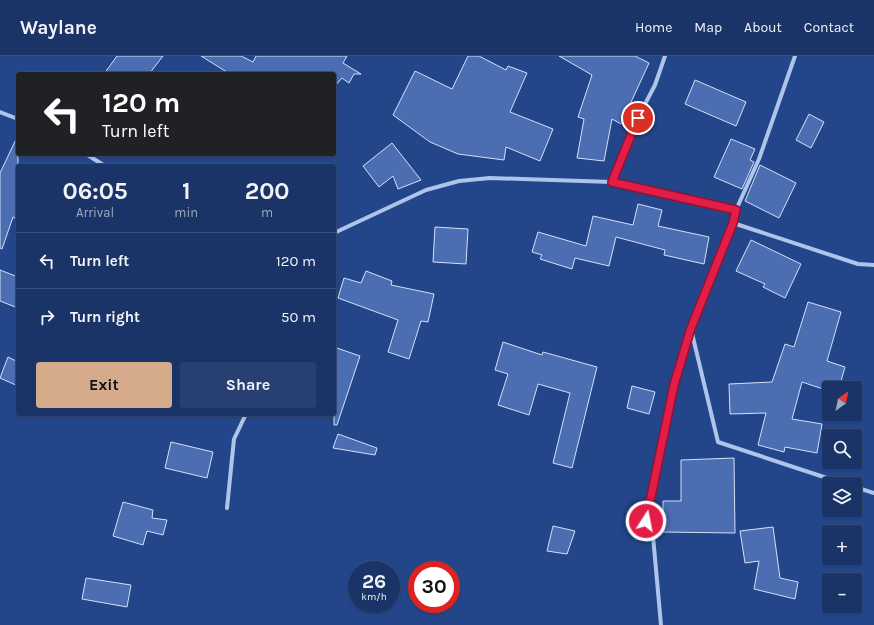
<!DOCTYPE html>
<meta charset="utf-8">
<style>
:root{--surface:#1a3468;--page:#273f71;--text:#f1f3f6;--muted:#9faac0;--line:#384f7c;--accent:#d6ab8b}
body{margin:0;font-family:Karla,sans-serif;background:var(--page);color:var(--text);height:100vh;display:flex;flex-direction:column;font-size:15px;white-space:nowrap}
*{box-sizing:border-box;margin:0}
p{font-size:13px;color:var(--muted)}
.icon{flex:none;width:22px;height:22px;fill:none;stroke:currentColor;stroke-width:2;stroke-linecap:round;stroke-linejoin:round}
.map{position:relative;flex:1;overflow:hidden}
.sheet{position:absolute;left:16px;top:108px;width:320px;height:252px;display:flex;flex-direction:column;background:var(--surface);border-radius:4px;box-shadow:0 1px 3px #0004,0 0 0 1px var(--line)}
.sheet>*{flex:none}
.guide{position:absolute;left:16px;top:16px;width:320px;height:84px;border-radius:4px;box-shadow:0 1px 3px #0004,0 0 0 1px var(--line);background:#202124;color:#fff;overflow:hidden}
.needle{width:26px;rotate:33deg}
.tools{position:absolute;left:822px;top:325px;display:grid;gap:8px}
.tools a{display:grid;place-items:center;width:40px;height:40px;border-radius:4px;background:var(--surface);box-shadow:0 1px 3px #0004,0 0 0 1px var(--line);font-size:20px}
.speed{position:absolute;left:348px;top:505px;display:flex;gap:8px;font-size:20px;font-weight:700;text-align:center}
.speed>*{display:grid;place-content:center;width:52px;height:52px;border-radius:50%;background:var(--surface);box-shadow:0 1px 3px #0004,0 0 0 1px var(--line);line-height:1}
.speed small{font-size:10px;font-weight:400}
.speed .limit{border:6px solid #d22;background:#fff;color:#111}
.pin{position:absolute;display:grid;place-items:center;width:34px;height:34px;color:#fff;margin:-17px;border:2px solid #fff;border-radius:50%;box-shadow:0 1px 4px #0007}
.me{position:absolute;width:44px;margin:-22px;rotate:11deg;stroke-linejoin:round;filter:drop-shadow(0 0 3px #0008)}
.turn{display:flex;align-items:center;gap:14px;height:84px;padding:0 20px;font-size:18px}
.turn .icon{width:52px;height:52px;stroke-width:2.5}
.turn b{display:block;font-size:28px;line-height:34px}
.eta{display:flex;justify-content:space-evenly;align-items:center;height:68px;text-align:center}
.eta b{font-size:24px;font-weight:700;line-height:28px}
.action{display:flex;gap:8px;margin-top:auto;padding:8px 20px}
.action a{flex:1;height:46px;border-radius:4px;background:var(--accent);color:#111;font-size:16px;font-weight:700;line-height:46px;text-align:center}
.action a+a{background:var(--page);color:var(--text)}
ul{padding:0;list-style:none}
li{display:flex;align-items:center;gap:12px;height:56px;padding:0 20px;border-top:1px solid var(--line)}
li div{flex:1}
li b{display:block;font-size:15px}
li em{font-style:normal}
header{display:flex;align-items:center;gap:24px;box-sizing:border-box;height:56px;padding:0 20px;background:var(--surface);border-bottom:1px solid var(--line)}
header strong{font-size:19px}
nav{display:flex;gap:22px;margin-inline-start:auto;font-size:14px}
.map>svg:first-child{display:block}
.building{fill:#4b6eb2;stroke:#d4e0f8}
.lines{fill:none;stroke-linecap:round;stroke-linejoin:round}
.minor{stroke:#b0c4ea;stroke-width:4}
.route-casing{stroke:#92132f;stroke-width:10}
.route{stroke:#e11d48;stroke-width:7}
</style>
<header>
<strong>Waylane</strong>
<nav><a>Home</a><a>Map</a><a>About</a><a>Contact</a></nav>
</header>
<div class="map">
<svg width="874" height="569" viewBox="0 0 874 569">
<rect width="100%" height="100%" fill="#23458a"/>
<!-- building -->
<g class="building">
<path d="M117,0H163L149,18H104Z"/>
<path d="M201,0H241L253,6L256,0H347L343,7L361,18H354L349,27L342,22L334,31V18H230Z"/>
<path d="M468,0H479L506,14L508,10L527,17L510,56L553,73L540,105L506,91L504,104L458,98L430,86L393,59L415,15L452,33Z"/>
<path d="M559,0H635L649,7L621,68L612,63L604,105L577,102L584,63L578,61L592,19Z"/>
<path d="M695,24L746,46L736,70L685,48Z"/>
<path d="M809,58L824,66L811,92L796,84Z"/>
<path d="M18,79V164L13,161L2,193L0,192V117Z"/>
<path d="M731,83L755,93L750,104L754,106L742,133L714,121Z"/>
<path d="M392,87L421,124L398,133L393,120L379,131L363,110Z"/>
<path d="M760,109L796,127L779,162L745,145Z"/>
<path d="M638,148L662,154L658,170L709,181L704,208L664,199L665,194L616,181L609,210L575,202L572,213L540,203L542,199L532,196L538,176L586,190L593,160L633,169Z"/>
<path d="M435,171L468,173L466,208L433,206Z"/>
<path d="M751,184L801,208L785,242L763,231L765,228L736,215Z"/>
<path d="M0,214L18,221V252L0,245Z"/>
<path d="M366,215L392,225L391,229L434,238L428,266L421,265L409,303L388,296L398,264L338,242L344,222L361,227Z"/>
<path d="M808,246L841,256L827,305L845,311L839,332H829V335L802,326L792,363L822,368L817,397L785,391L784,396L758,389L766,357L730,358L729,328L772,326L785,288L794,291Z"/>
<path d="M503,286L542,299L543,296L597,311L572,412L553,407L570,337L538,328L529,359L498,349L508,318L495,314Z"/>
<path d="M334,291L360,300L337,369H334Z"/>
<path d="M8,301L18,306V330L0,322Z"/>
<path d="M632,330L655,336L649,358L627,352Z"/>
<path d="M338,378L377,392L375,399L333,392Z"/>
<path d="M171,386L213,396L207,422L165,412Z"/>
<path d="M734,402L735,477L663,476V445H681V404Z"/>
<path d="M123,446L153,454L152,462L167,464L163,479L147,475L143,489L113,480Z"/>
<path d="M553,470L575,475L567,498L547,495Z"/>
<path d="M773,471L780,522L798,526L795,543L754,533L759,505L745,507L740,475Z"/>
<path d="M86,522L131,529L127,551L82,543Z"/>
</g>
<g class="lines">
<!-- minor -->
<g class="minor">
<path d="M0,56L18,63"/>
<path d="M86,98L105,110"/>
<path d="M612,126L632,73L655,29L665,0"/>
<path d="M736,154L759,103L795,0"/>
<path d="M334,177L426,134L459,125L490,122L612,126L736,154L733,167L858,208L874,209"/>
<path d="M691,273L718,386L845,428"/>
<path d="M855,431L874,437"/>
<path d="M227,452L234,383L246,358"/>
<path d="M661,569L653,480L646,465L674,329L691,272L733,167"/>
</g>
</g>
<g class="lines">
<defs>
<path id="route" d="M638,62L612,126L736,154L733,167L691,272L674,329L646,465"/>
</defs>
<!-- route casing -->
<use href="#route" class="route-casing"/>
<!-- route -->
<use href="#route" class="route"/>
</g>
</svg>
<div class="tools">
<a><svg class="needle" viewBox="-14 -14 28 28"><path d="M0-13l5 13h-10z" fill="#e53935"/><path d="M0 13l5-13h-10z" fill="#9faac0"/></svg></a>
<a><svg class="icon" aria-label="search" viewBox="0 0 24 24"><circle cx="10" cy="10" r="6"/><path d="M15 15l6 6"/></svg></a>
<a><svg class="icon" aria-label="layers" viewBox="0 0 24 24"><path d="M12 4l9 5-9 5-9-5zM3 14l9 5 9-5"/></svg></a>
<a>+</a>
<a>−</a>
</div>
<div class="speed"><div>26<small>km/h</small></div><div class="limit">30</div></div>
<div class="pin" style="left:638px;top:62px;background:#d93025"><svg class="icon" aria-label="arrive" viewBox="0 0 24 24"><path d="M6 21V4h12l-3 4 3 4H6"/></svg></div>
<svg class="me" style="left:646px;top:465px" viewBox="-20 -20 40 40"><circle r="17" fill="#e11d48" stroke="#fff" stroke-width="3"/><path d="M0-11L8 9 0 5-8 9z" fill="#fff"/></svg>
<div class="guide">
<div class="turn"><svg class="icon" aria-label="left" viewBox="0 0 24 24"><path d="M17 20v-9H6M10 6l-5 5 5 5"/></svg><div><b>120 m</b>Turn left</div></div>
</div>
<section class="sheet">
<div class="eta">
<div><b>06:05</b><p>Arrival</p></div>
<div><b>1</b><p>min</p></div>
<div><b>200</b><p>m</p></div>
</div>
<ul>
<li><svg class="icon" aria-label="left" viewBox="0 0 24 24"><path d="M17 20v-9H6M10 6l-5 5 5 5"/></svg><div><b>Turn left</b></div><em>120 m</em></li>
<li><svg class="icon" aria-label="right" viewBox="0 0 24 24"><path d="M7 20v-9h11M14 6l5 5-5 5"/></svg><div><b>Turn right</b></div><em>50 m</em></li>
</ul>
<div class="action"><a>Exit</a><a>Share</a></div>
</section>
</div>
